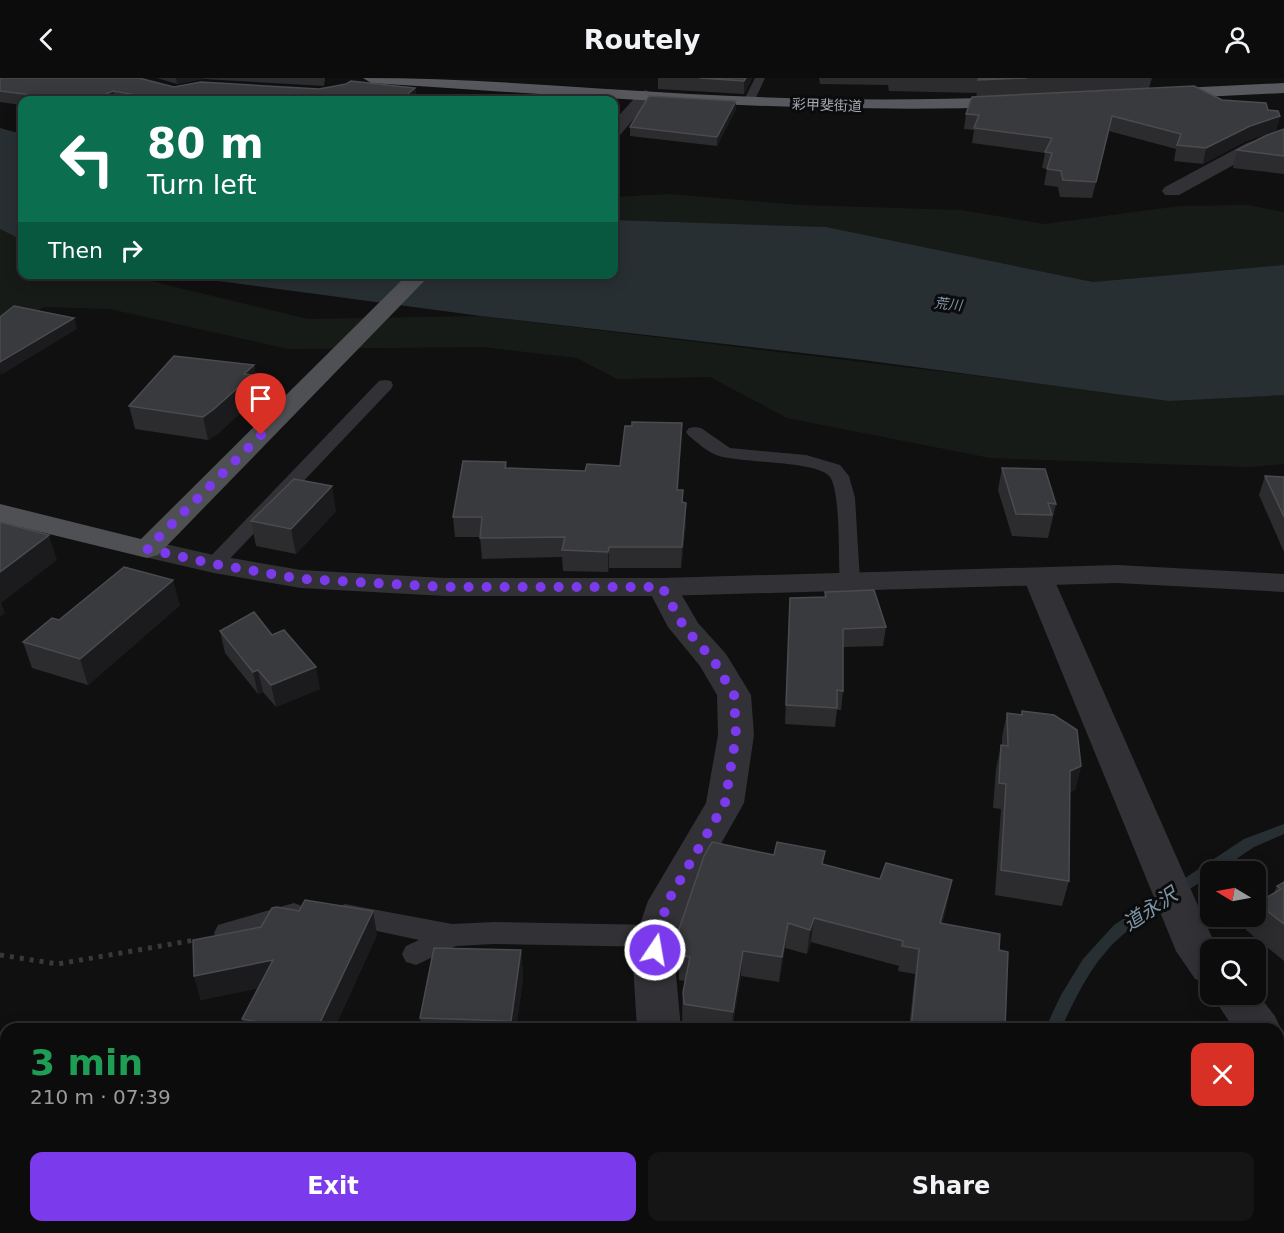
<!DOCTYPE html>
<meta charset="utf-8">
<style>
:root{--surface:#0c0c0d;--page:#151516;--text:#f1f3f6;--muted:#9a9b9d;--line:#2c2c2e;--accent:#7c3aed}
body{margin:0;font-family:"DejaVu Sans","Noto Sans JP",sans-serif;background:var(--page);color:var(--text);height:100vh;display:flex;flex-direction:column;font-size:22px;white-space:nowrap}
*{box-sizing:border-box;margin:0}
p{font-size:20px;color:var(--muted)}
.icon{flex:none;width:33px;height:33px;fill:none;stroke:currentColor;stroke-width:2;stroke-linecap:round;stroke-linejoin:round}
.map{position:relative;flex:1;overflow:hidden}
.side{position:absolute;left:0px;top:945px;width:1284px;height:210px;display:flex;flex-direction:column;background:var(--surface);border-radius:18px 18px 0 0;box-shadow:0 3px 15px #0003,0 0 0 2px var(--line)}
.side>*{flex:none}
.guide{position:absolute;left:18px;top:18px;width:600px;height:183px;border-radius:12px;box-shadow:0 3px 15px #0003,0 0 0 2px var(--line);background:#0b6e4f;color:#fff;overflow:hidden}
.needle{width:39px;rotate:280deg}
.buttons{position:absolute;left:1200px;top:783px;display:grid;gap:12px}
.buttons a{display:grid;place-items:center;width:66px;height:66px;border-radius:12px;background:var(--surface);box-shadow:0 3px 15px #0003,0 0 0 2px var(--line);font-size:30px}
.pin{position:absolute;display:grid;place-items:center;width:51px;height:51px;color:#fff;margin:-62px -26px;border-radius:50% 50% 50% 0;rotate:-45deg;box-shadow:0 0 6px #0007}
.pin .icon{rotate:45deg}
.me{position:absolute;width:66px;margin:-33px;rotate:12deg;stroke-linejoin:round;filter:drop-shadow(0 0 4px #0008)}
.turn{display:flex;align-items:center;gap:21px;height:126px;padding:0 30px;font-size:27px}
.turn .icon{width:78px;height:78px;stroke-width:2.5}
.turn b{display:block;font-size:42px;line-height:51px}
.then{display:flex;align-items:center;height:57px;padding:0 30px;background:#0003;gap:12px;font-size:22px}
.round{display:grid;place-items:center;flex:none;width:63px;height:63px;border-radius:12px;background:var(--page)}
.head{display:flex;align-items:center;justify-content:space-between;height:102px;padding:0 30px}
h1{font-size:36px;font-weight:700;line-height:45px;color:#1e9e55}
.button{display:flex;gap:12px;margin-top:auto;padding:12px 30px}
.button a{flex:1;height:69px;border-radius:12px;background:var(--accent);color:#fff;font-size:24px;font-weight:700;line-height:69px;text-align:center}
.button a+a{background:var(--page);color:var(--text)}
header{display:flex;justify-content:space-between;align-items:center;height:78px;padding:0 30px;background:var(--surface);font-size:27px;font-weight:700}
.map>svg:first-child{display:block}
.green{fill:#171b18}
.water{fill:#282f33}
.lines{fill:none;stroke-linecap:round;stroke-linejoin:round}
.stream{fill:#282f33;fill-rule:evenodd}
.path{stroke:#38393d;stroke-width:5;stroke-dasharray:4 6;stroke-linecap:butt}
.service{fill:#323236;fill-rule:evenodd}
.minor{fill:#323236;fill-rule:evenodd}
.tertiary{fill:#323236;fill-rule:evenodd}
.primary{fill:#4e5054;fill-rule:evenodd}
.trunk{fill:#56585d;fill-rule:evenodd}
.wall{fill:#2c2c2f}
.shaded-wall{fill:#1b1b1d}
.building{fill:#393a3d;stroke:#494b4f;stroke-width:1.5}
.route{stroke:#7c3aed;stroke-width:10;stroke-dasharray:0 18}
.labels{text-anchor:middle;dominant-baseline:central;stroke-width:6;stroke-linejoin:round;paint-order:stroke}
.far-street-label{font-size:14px;fill:#a3a8b0;stroke:#0b0b0c}
.far-water-label{font-size:14px;font-style:italic;fill:#7e95a8;stroke:#0b0b0c}
.near-water-label{font-size:20px;font-style:italic;fill:#7e95a8;stroke:#0b0b0c}
</style>
<header><svg class="icon" aria-label="back" viewBox="0 0 24 24"><path d="M15 5l-7 7 7 7"/></svg>Routely<svg class="icon" aria-label="person" viewBox="0 0 24 24"><circle cx="12" cy="8" r="4"/><path d="M4 21q1-7 8-7t8 7"/></svg></header>
<div class="map">
<svg width="1284" height="1155" viewBox="0 0 1284 1155">
<rect width="100%" height="100%" fill="#101011"/>
<!-- green -->
<g class="green">
<path d="M670,116L800,127L961,132L1044,146L1180,128L1248,127L1284,134V187L1093,204L826,149L614,142V119Z"/>
<path d="M0,151L22,162V196L126,197L308,241L481,238L1177,322L1284,317V386L1249,389L990,380L787,340L710,299L617,301L577,280L482,269L288,271L110,231L44,229L0,252Z"/>
</g>
<!-- water -->
<g class="water">
<path d="M0,50L22,56V162L0,151Z"/>
<path d="M614,142L826,149L1093,204L1284,187V317L1169,323L863,282L481,238L174,197L614,196Z"/>
</g>
<g class="lines">
<!-- stream -->
<g class="stream">
<path d="M1284,746V756L1254,769L1217,794H1210V798C1183,816 1150,834 1125,855C1095,879 1077,916 1061,951H1045L1061,917L1083,881L1114,847L1244,761Z"/>
<path d="M1002,1149H1020L1018,1155H1000Z"/>
</g>
<!-- path -->
<path class="path" d="M0,877L58,886L195,862"/>
<!-- service -->
<g class="service">
<path d="M755,0H765L753,26H745L743,24Z"/>
<path d="M385,302L391,303L393,307L391,311L221,490L214,492L207,490L204,486L207,482L379,303Z"/>
<path d="M695,349L701,350L730,370L806,377L840,387L849,398L855,420L860,503L857,507L850,509L843,507L840,503C838,481 841,415 830,399C819,383 741,385 719,378C707,374 698,365 689,358L686,354L689,350Z"/>
<path d="M294,825L304,829L308,836L304,843L228,866L218,863L214,855L218,847Z"/>
<path d="M345,826L452,846L494,844L657,847L667,850L671,858L667,866L657,869L494,866L456,868L416,887L406,884L402,876L406,868L419,862L335,844L331,837L335,830Z"/>
</g>
<!-- minor -->
<g class="minor">
<path d="M646,12L654,17L652,20L620,57L614,58V43L640,14Z"/>
<path d="M1284,53V64L1259,73L1179,117H1165L1162,113L1165,109L1247,65Z"/>
<path d="M1038,490L1049,492L1053,499L1214,864L1220,872H1210V906L1195,901L1176,873L1023,499L1027,492Z"/>
<path d="M662,500L673,502L698,545L726,576L751,617L754,657L744,725L688,824L678,858L675,886L681,951H637L633,886L636,858L648,823L706,725L718,657L717,617L700,588L668,549L647,509L651,502Z"/>
<path d="M1256,914L1275,938L1281,951L1280,954L1284,955V997L1278,995V951H1234L1211,916H1256Z"/>
<path d="M369,1149H421L418,1155H366Z"/>
</g>
<!-- tertiary -->
<path class="tertiary" d="M147,462L214,477L301,492L444,500H662L1117,487L1284,496V514L1117,505L662,518H444L301,510L214,495L136,477L132,471L136,465Z"/>
<!-- primary -->
<path class="primary" d="M408,196H431L158,477L147,480L0,444V426L141,461Z"/>
<!-- trunk -->
<g class="trunk">
<path d="M363,0C472,0 581,10 690,16C798,22 905,23 1013,19L1021,24L1013,29C798,36 585,19 371,5Z"/>
<path d="M1284,5V15L1161,21L1153,16L1161,11Z"/>
</g>
</g>
<!-- wall -->
<g class="wall">
<path d="M0,0L174,9L319,11L415,10L417,21L415,22H22V27L0,24Z"/>
<path d="M157,0H325L324,8L203,1L177,6Z"/>
<path d="M658,0H752L744,16L658,11Z"/>
<path d="M819,0H1152L1149,10L976,19L977,15L889,13L888,7L820,6Z"/>
<path d="M1222,22L1268,32L1280,38L1276,53L1246,63L1203,86L1174,83L1176,71L1109,53L1092,120L1060,119L1058,109L1044,107L1047,91L1042,90L1045,75L972,65L974,52L964,51L966,36Z"/>
<path d="M736,23V31L717,68L630,58V49Z"/>
<path d="M1284,51V96L1233,90L1237,72Z"/>
<path d="M254,287L258,310L254,313L256,320L219,355L208,362L135,351L129,328Z"/>
<path d="M682,345L678,412H683V425L686,445L681,490H609L608,494L563,493L562,479L482,481L480,459H455L453,439L506,384L507,390L585,393L620,388Z"/>
<path d="M1002,390L1056,426L1048,460L1012,458L998,412Z"/>
<path d="M1265,398L1284,399V474L1259,417Z"/>
<path d="M336,433L296,476L256,468L251,443Z"/>
<path d="M825,514L886,549L883,568L843,569V613L841,632H837L835,649L785,646L790,520L824,519Z"/>
<path d="M180,527L88,607L32,590L23,564L59,542Z"/>
<path d="M220,553L272,557L320,611L276,629L263,614L258,616L225,575Z"/>
<path d="M1022,633L1081,688L1075,712L1070,714L1069,803L1062,828L995,817L1001,731L993,730L996,691L1001,667H1002V659L1007,635L1021,637Z"/>
<path d="M774,777L823,786L947,827L942,846L999,872L1005,951H909L915,896L898,893L899,888L811,864L807,876L785,870L779,904L741,898L732,951H683L682,939L683,914L685,903L679,902V851Z"/>
<path d="M1284,804V883L1246,852L1252,838H1256V829L1257,825L1274,815L1277,808Z"/>
<path d="M377,857L334,951H244L242,941L258,910L201,922L194,898Z"/>
<path d="M521,872L523,900L516,951H421L420,940Z"/>
</g>
<!-- shaded-wall -->
<g class="shaded-wall">
<path d="M176,0H203V1L177,6Z"/>
<path d="M746,0H752L744,16V3Z"/>
<path d="M415,10L417,21L415,22H400Z"/>
<path d="M113,13L115,22H92Z"/>
<path d="M736,23V31L717,68V59Z"/>
<path d="M1112,38L1109,53L1092,120L1096,104Z"/>
<path d="M1280,38L1276,53L1246,63L1203,86L1206,70L1250,48Z"/>
<path d="M74,240L77,251L1,297L0,292V284Z"/>
<path d="M254,287L258,310L254,313L256,320L219,355L208,362L203,339L244,296Z"/>
<path d="M682,345L681,364L677,432V412Z"/>
<path d="M332,408L336,433L296,476L291,451Z"/>
<path d="M686,425V445L681,490L682,469Z"/>
<path d="M49,457L57,482L1,525L5,535L0,539V494Z"/>
<path d="M609,469V490L608,494V474Z"/>
<path d="M173,502L180,527L88,607L80,581Z"/>
<path d="M316,589L320,611L276,629L271,607Z"/>
<path d="M258,592L263,614L258,616L253,594Z"/>
<path d="M1081,688L1075,712L1063,717L1070,693Z"/>
<path d="M952,802L947,827L935,870L940,845Z"/>
<path d="M373,833L377,857L334,951H317Z"/>
<path d="M814,840L811,864L807,876L810,852Z"/>
<path d="M788,845L785,870L779,904L782,879Z"/>
<path d="M521,872L523,900L516,951H512L511,943Z"/>
<path d="M743,873L741,898L732,951L733,934Z"/>
<path d="M273,882L279,906L201,922L194,898Z"/>
</g>
<!-- building -->
<g class="building">
<path d="M0,0H139L174,9L201,4L319,11L346,6L351,3L415,10L400,22H165L113,13L92,22H72L0,13Z"/>
<path d="M700,0H746L744,3Z"/>
<path d="M979,0H1027L978,2Z"/>
<path d="M1194,8L1222,22L1266,25L1268,32L1278,33L1280,38L1250,48L1206,70L1177,67L1181,56L1112,38L1096,104L1063,102L1061,93L1047,91L1052,75L1045,74L1052,60L974,50L979,37L966,36L972,19Z"/>
<path d="M649,18L736,23L717,59L630,49Z"/>
<path d="M1284,51V78L1237,72L1265,58Z"/>
<path d="M14,228L74,240L0,284V239Z"/>
<path d="M174,278L254,287L244,296L252,297L214,331L203,339L129,328Z"/>
<path d="M632,344L682,345L677,412H683L682,424L686,425L682,469H609L608,474L562,472L565,459L480,460L482,439H453L463,383L506,384L505,390L585,393L587,386L620,388L625,348H632Z"/>
<path d="M1002,390L1045,391L1056,426L1048,425L1052,437L1016,436Z"/>
<path d="M1265,398L1284,399V439Z"/>
<path d="M294,401L332,408L291,451L251,443Z"/>
<path d="M0,444L49,457L0,494Z"/>
<path d="M124,489L173,502L80,581L23,564L52,540L59,542Z"/>
<path d="M874,512L886,549L843,551V613L837,612V630L786,627L790,520L826,519L825,514Z"/>
<path d="M254,534L272,557L284,552L316,589L271,607L258,592L253,594L220,553Z"/>
<path d="M1022,633L1054,637L1077,652L1081,688L1070,693L1069,803L1001,792L1006,706L999,705L1001,667L1008,668L1007,635L1022,637Z"/>
<path d="M712,764L774,777L777,764L825,773L822,786L880,801L886,785L952,802L940,845L1000,856L999,872L1008,874L1005,951H911L919,871L902,868L903,863L814,840L810,852L788,845L782,879L743,873L733,934L684,926L683,914L690,879L679,877V851L704,778Z"/>
<path d="M1284,804V846L1257,825L1281,811L1277,808Z"/>
<path d="M305,822L373,833L317,951H297L242,941L273,882L194,898L193,862L261,849L272,830L277,829L299,833Z"/>
<path d="M434,870L521,872L511,943L420,940Z"/>
<path d="M517,1149H613L621,1155H511Z"/>
<path d="M1213,1150L1236,1155H1214Z"/>
</g>
<g class="lines">
<!-- route -->
<path class="route" d="M261,357L147,471L214,486L301,501L444,509H662L684,549L714,583L734,617L736,657L725,725L668,823L657,858L655,872"/>
</g>
<g class="labels">
<!-- far-street labels -->
<g class="far-street-label">
<text transform="translate(827 27) rotate(2)">彩甲斐街道</text>
</g>
<!-- far-water labels -->
<g class="far-water-label">
<text transform="translate(948 226) rotate(6)">荒川</text>
</g>
<!-- near-water labels -->
<g class="near-water-label">
<text transform="translate(1150 831) rotate(-34)">道永沢</text>
</g>
</g>
</svg>
<div class="buttons">
<a><svg class="needle" viewBox="-14 -14 28 28"><path d="M0-13l5 13h-10z" fill="#e53935"/><path d="M0 13l5-13h-10z" fill="#9a9b9d"/></svg></a>
<a><svg class="icon" aria-label="search" viewBox="0 0 24 24"><circle cx="10" cy="10" r="6"/><path d="M15 15l6 6"/></svg></a>
</div>
<div class="pin" style="left:261px;top:357px;background:#d93025"><svg class="icon" aria-label="arrive" viewBox="0 0 24 24"><path d="M6 21V4h12l-3 4 3 4H6"/></svg></div>
<svg class="me" style="left:655px;top:872px" viewBox="-20 -20 40 40"><circle r="17" fill="#7c3aed" stroke="#fff" stroke-width="3"/><path d="M0-11L8 9 0 5-8 9z" fill="#fff"/></svg>
<div class="guide">
<div class="turn"><svg class="icon" aria-label="left" viewBox="0 0 24 24"><path d="M17 20v-9H6M10 6l-5 5 5 5"/></svg><div><b>80 m</b>Turn left</div></div>
<div class="then">Then<svg class="icon" aria-label="right" viewBox="0 0 24 24"><path d="M7 20v-9h11M14 6l5 5-5 5"/></svg></div>
</div>
<section class="side">
<div class="head"><div><h1>3 min</h1><p>210 m · 07:39</p></div><a class="round" style="background:#d93025;color:#fff"><svg class="icon" aria-label="close" viewBox="0 0 24 24"><path d="M6 6l12 12M18 6L6 18"/></svg></a></div>
<div class="button"><a>Exit</a><a>Share</a></div>
</section>
</div>
